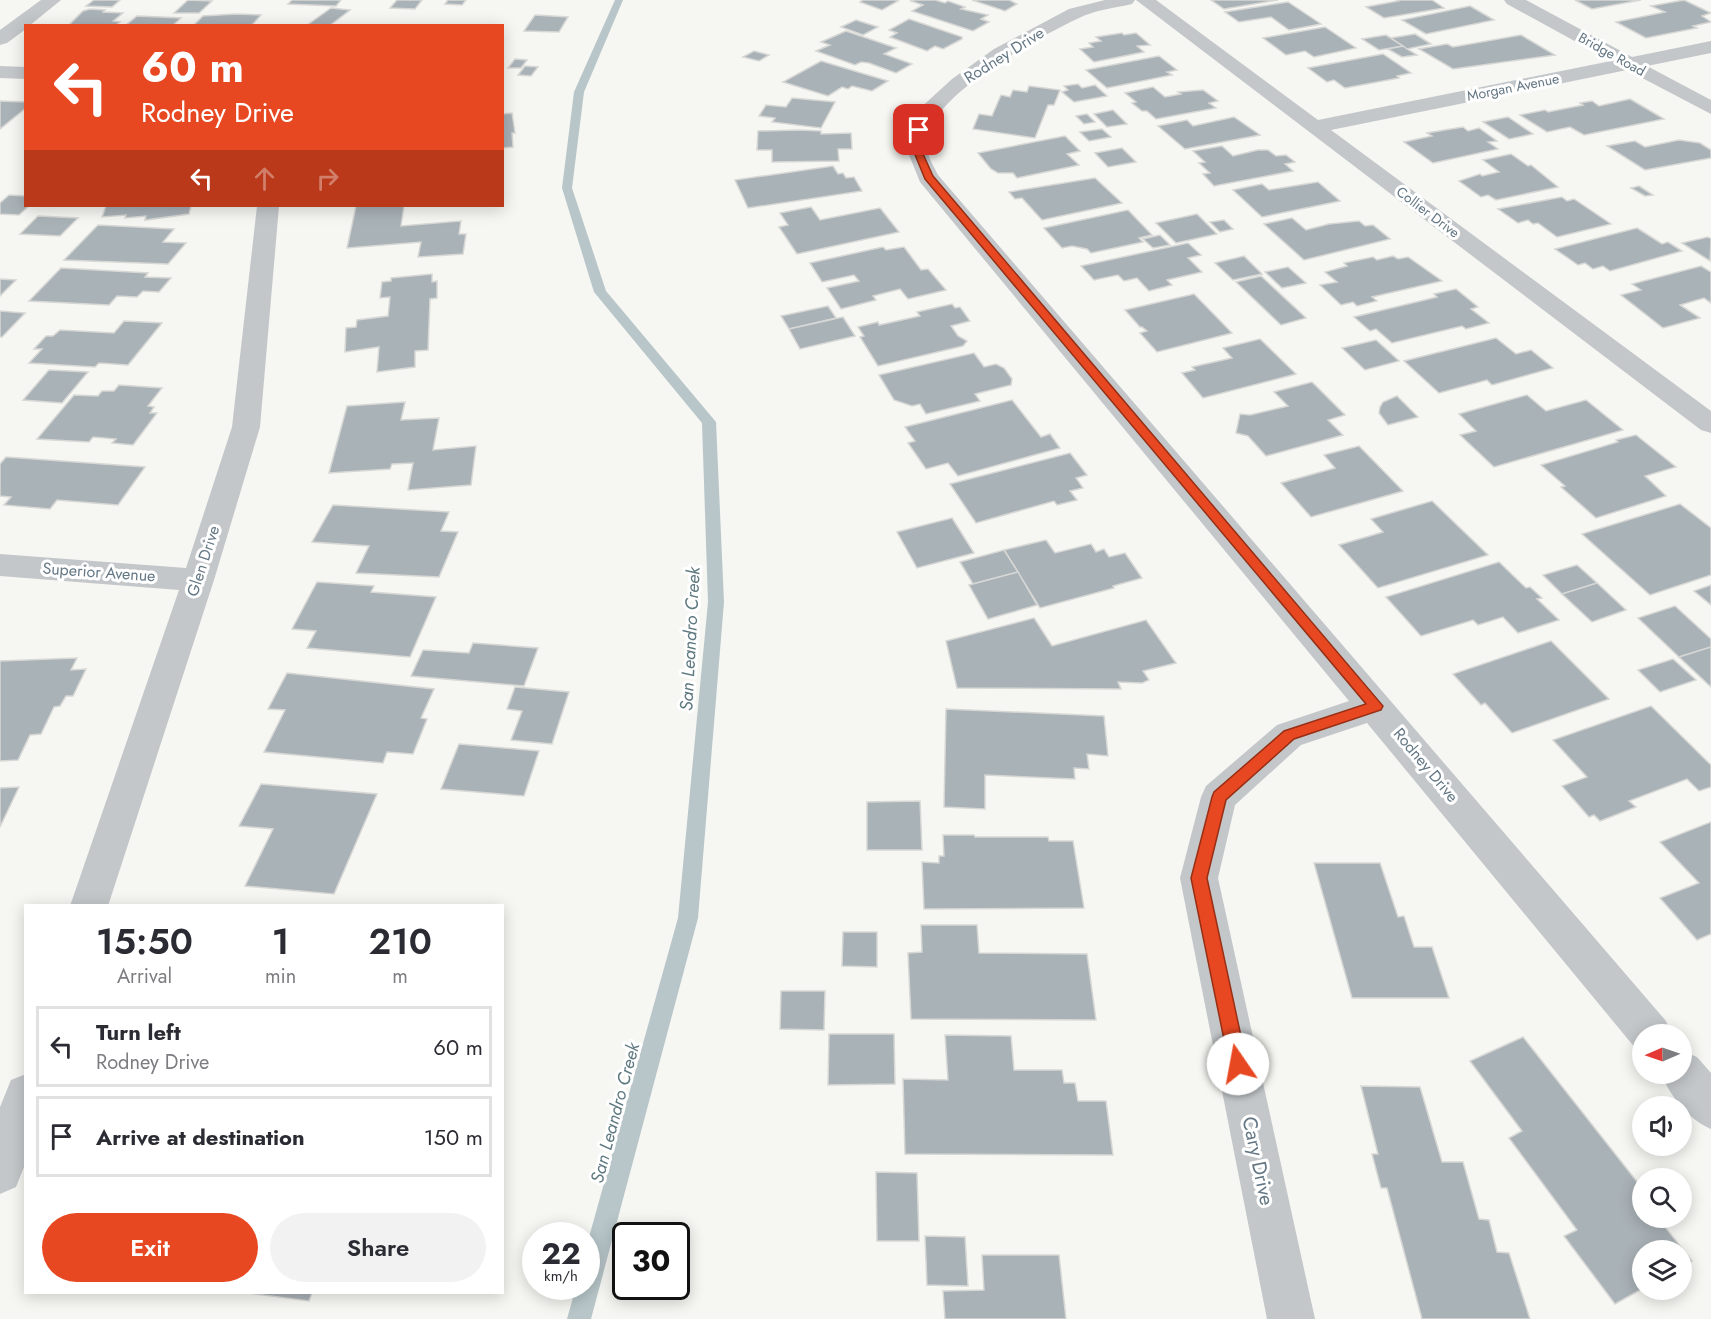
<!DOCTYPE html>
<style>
:root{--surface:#fff;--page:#f2f2f3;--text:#2b2b33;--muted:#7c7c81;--line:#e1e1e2;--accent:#e84821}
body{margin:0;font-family:Jost,sans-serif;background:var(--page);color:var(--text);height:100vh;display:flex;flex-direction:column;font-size:22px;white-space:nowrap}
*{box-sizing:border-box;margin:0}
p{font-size:20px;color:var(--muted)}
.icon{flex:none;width:33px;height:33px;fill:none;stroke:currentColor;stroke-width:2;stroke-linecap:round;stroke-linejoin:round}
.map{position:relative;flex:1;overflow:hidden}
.sheet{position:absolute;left:24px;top:904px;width:480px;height:390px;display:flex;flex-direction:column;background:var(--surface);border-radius:0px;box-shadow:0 3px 15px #0003}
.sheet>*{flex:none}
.top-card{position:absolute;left:24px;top:24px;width:480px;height:183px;border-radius:0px;box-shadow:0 3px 15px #0003;background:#e84821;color:#fff;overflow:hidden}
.needle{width:39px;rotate:268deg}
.controls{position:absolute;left:1632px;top:1024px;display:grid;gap:12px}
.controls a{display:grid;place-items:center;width:60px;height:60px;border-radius:50%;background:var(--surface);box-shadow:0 3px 15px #0003;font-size:30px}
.speed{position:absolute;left:522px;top:1222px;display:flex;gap:12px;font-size:30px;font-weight:700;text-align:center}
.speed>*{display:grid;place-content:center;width:78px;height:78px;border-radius:50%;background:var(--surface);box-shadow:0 3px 15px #0003;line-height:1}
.speed small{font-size:15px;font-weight:400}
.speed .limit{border:3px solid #111;border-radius:9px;background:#fff;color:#111}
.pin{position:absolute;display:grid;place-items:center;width:51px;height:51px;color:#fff;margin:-26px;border-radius:12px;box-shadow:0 3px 9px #0006}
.me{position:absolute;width:66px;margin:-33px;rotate:348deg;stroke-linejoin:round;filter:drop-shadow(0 0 4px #0008)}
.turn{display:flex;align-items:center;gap:21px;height:126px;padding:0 18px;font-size:27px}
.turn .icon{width:78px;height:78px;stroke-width:2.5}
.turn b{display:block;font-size:42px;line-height:51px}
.lanes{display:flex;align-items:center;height:57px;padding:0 18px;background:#0003;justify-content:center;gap:30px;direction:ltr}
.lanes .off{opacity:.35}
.eta{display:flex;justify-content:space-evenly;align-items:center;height:102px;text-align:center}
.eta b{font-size:36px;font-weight:600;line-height:42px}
.primary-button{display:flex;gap:12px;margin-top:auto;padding:12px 18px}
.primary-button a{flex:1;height:69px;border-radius:36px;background:var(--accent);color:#fff;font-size:24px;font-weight:600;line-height:69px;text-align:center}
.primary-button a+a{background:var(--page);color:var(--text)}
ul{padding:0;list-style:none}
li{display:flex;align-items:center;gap:18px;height:81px;margin:0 12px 9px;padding:0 6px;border:3px solid var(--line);border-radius:0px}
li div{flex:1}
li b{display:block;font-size:22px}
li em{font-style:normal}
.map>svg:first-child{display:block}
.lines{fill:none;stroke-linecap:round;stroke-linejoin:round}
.stream{fill:#b8c6c9;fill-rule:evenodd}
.building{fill:#a9b2b7;stroke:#d7d7d5;stroke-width:1.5}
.minor{fill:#c3c7ca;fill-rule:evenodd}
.route{fill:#e84821;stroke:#972f15;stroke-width:1.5}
.labels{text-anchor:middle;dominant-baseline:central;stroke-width:6;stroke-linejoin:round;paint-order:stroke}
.far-street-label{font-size:14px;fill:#647784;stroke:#fff}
.street-label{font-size:16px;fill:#647784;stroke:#fff}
.water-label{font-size:18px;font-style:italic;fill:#5f7981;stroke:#fff}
.near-street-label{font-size:20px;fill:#647784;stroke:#fff}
</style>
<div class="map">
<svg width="1711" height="1319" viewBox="0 0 1711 1319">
<rect width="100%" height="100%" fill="#f6f6f2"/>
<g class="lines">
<!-- stream -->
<path class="stream" d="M615,0H623L584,92L572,188L606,291L716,422L724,602L698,918L591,1319H567L576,1287H586V1248L678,918L708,602L702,423L594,292L562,188L574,92Z"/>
</g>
<!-- building -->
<g class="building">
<path d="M94,0H120L112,7L86,6Z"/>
<path d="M188,0L212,1L199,13H174Z"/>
<path d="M292,0H341L336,6L288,4Z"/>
<path d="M397,0H422L415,9L390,8Z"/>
<path d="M448,0H466L462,5L445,4Z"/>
<path d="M863,0H895L898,1L882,10L860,2Z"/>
<path d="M914,0H935L945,3L948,1L965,7L961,9L988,15L981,19L989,22L973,31L912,11L923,5L911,1Z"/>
<path d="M972,0H1009L1017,4L1005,11Z"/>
<path d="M1211,0H1278L1224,9Z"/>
<path d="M1396,0H1432L1444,8L1384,18L1366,7L1398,1Z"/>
<path d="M1575,0H1641L1592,9Z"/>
<path d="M1684,0L1711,13L1702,16L1711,22L1693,26L1697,28L1646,38L1616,22L1665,12L1651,6Z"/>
<path d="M1288,2L1321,24L1289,30L1271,17L1239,22L1225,12Z"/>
<path d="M1470,6L1494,20L1426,34L1402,20Z"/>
<path d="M331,8L350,10L329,26H306Z"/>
<path d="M90,9L105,10L103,12L123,13L113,21L120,22L115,26H68L83,11Z"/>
<path d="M236,14L261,15L251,26H193L203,16Z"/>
<path d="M535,15L568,17L559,32L524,31Z"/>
<path d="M137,16L181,18L172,26H125Z"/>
<path d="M909,19L962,37V39L943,49L935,46L927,51L890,37L897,33L889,30Z"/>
<path d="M856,20L878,27L863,35L841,27Z"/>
<path d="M1325,27L1356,48L1314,57L1305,51L1286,55L1263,38Z"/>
<path d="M846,31L896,48L884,54L912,64L896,73L869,63L861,62L855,65L816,51L830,45L821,42Z"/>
<path d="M1122,33L1124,35L1136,33L1150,45L1137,46L1144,52L1094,62L1080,49L1093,47L1089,43L1101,41L1096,37Z"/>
<path d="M1415,34L1431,44L1407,49L1391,38Z"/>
<path d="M1386,35L1403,46L1379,50L1362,39Z"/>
<path d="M1521,35L1555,55L1453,69L1419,49L1447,44L1453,47Z"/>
<path d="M1403,46L1407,49L1417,55L1402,57L1388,49Z"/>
<path d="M754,51L769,55L759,61L743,57Z"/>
<path d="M1383,54L1411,73L1397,76L1399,78L1345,88L1334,80L1327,82L1308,68Z"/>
<path d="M1159,56L1177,70L1167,72L1172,75L1107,88L1086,70Z"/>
<path d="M515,59L527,60L521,68H508Z"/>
<path d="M821,61L888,81L872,91L852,86L848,89L842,87L828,96L783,82Z"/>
<path d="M525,66L538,67L531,76L518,75Z"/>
<path d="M1078,84L1082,88L1095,85L1107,96L1074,102L1062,92L1068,90L1064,86Z"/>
<path d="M1029,86L1060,90L1054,105H1048L1035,138L973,129L979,114L992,116L1001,95L1010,97L1013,90L1027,92Z"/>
<path d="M1153,87L1165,97L1181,94L1178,92L1203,90L1218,101L1209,103L1216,108L1156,119L1147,111H1142L1132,103L1136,102L1125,93Z"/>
<path d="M792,98L835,102L821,128L772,122L775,118L759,116L766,105L786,107Z"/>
<path d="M1630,99L1664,119L1584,135L1570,127L1547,132L1520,115L1545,110L1548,112L1583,105L1580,103L1592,101L1599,106Z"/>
<path d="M0,101L26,102V108L0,129Z"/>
<path d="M1113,110L1127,124L1107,127L1094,114Z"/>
<path d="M512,113L515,133H512L513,147L502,148V114Z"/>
<path d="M1087,114L1095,122L1084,124L1076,116Z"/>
<path d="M1234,117L1260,135L1185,149L1158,126L1187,120L1193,126Z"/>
<path d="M1508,117L1533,134L1509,139L1483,122Z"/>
<path d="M1463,127L1468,131L1479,128L1497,141L1488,142L1498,149L1433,163L1404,142L1432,136L1427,133Z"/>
<path d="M1102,129L1111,137L1089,141L1080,132Z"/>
<path d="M799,130L821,131V134L851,133L852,149H838L839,161L772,162V150H757L758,131Z"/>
<path d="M1065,136L1080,151L1067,154L1079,165L1017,178L1013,173H998L991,169L978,153Z"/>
<path d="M1679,140L1700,143L1711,150V158L1645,170L1607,146L1635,141L1645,147Z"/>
<path d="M1222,146L1233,156L1258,150H1268L1276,156L1286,155L1295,162L1285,164L1293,171L1214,186L1203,174L1210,173L1199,163L1205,162L1193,151Z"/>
<path d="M1122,148L1136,162L1108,167L1095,153Z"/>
<path d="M1511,154L1528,166L1531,165L1558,187L1496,200L1488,195L1481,197L1459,181L1480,174L1482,176L1499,172L1483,160Z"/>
<path d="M833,166L838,174L843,173L846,178L854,177L862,191L748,208L735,180Z"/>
<path d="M1095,178L1122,203L1042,220L1022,198L1015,199L1009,192Z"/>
<path d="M1318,182L1340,201L1262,217L1233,190L1262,184L1269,190Z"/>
<path d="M1639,186L1653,195L1645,196L1631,188Z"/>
<path d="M9,195L26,196V206H29L19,215L0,214V203Z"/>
<path d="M1562,197L1567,201L1574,199L1611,224L1557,237L1538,223L1533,224L1528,220L1518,223L1498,209Z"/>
<path d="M106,206H191L189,214L145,220L146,216L125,218L126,215L102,217Z"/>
<path d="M356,206H404L401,226L461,221L459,234H466L463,254L418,257L421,242L347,248Z"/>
<path d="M811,207L820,220L880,208L899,232L797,254L779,227L788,225L780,213Z"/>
<path d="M1128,210L1152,235L1139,238L1143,242L1091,253L1087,249L1072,246L1062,248L1044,228Z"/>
<path d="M1197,214L1217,234L1176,243L1156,223Z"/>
<path d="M38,216L78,218L60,236L20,234Z"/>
<path d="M1292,218L1306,230L1329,224L1359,221L1365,226L1373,225L1390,239L1304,260L1264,224Z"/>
<path d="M1224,220L1233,229L1220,232L1210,222Z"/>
<path d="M98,225L174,229L163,242L186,243L168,264L64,260Z"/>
<path d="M1637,228L1662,244L1668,242L1682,251L1610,271L1603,266L1593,269L1585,263L1578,265L1555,249Z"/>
<path d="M1160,235L1170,245L1153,248L1143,239Z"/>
<path d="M1708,237L1711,239L1710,261L1682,243Z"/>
<path d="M1188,243L1201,255L1188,258L1202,272L1167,280L1172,285L1149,291L1137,278L1124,281L1118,275L1094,280L1081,266Z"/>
<path d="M883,247L886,250L904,247L921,270L928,269L946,290L908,299L900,289L873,296L876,300L841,309L827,288L859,281L854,275L822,282L810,263Z"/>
<path d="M1244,256L1262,274L1233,280L1215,263Z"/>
<path d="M1393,256L1398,259L1408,257L1442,281L1372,297L1377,301L1357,306L1353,302L1341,305L1320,285L1337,282L1325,272L1347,266L1344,263L1373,257L1377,260Z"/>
<path d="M1701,266L1711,272V303L1704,298L1680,305L1700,318L1663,328L1621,295L1641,290L1632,284Z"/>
<path d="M1288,267L1306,283L1282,288L1265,272Z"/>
<path d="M61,268L148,273L145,277L171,278L159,292L143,291L137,297L117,296L109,305L29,301Z"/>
<path d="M432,274V282L437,281V298L430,299L428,350L415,351V367L377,372L379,347L345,352L346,328L356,327L357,320L388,316L390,297L380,298L382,282L391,281V278Z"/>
<path d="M1261,276L1306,318L1281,325L1236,282Z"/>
<path d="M0,279L16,280L0,296Z"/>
<path d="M1456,289L1478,307L1471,309L1489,323L1466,329L1462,326L1392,343L1376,329L1370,331L1354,317L1437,297L1434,294Z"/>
<path d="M1194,294L1232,333L1157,352L1140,333L1147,331L1142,327H1140L1125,310Z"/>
<path d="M952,304L955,308L960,307L970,321L951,326L958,336L967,341L963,346L878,366L860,337L864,336L858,327L878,322L879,325L920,316L917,312Z"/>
<path d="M828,306L836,318L789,329L781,316Z"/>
<path d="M0,311L25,313L2,337H0Z"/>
<path d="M843,317L855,336L800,349L789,329Z"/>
<path d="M124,321L162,323L128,365L99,363L95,367L29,363L42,349H34L46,336H53L60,330L114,333Z"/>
<path d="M1496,338L1516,354L1531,350L1553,368L1492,385L1487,380L1439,393L1404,361Z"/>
<path d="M1260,339L1296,374L1203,398L1182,373L1195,370L1192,367L1232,358L1223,348Z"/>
<path d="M1376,340L1399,361L1365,370L1342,348Z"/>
<path d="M974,353L984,367L996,364L1004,368L1012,379L1011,385L975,394L980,401L926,414L920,404L912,406L894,400L879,375Z"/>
<path d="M49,370L88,372L62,403L23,400Z"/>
<path d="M1312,382L1345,415L1328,420L1343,435L1266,456L1248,436L1236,433L1240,414L1250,415L1288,406L1274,392Z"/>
<path d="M119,385L162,388L148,406L154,407L150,413H157L133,445L112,443L116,439L93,437L89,442L37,439L74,395L98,396L102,391H114Z"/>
<path d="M1527,395L1546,411L1586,400L1623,430L1494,467L1460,435L1476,431L1459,414Z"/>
<path d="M1397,396L1418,417L1388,425L1379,413L1380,407L1383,402Z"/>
<path d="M1012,400L1041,437L1050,434L1060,448L958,476L948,463L926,469L908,443L915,441L905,427Z"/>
<path d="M405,402L401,420L439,418L433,450L476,446L471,485L408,490L413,463L392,464L390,469L329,473L347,406Z"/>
<path d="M1636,435L1676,467L1645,476L1666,496L1596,518L1561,487L1565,486L1541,465L1618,442L1616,440Z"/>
<path d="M1359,446L1403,491L1311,517L1281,483L1335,468L1324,455Z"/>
<path d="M1070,453L1087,475L1076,478L1083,488L1070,491L1077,500L1057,505L1054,501L976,523L950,484Z"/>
<path d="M6,457L145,467L118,505L57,500L50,509L4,505L11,497L0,496V464Z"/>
<path d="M1432,501L1488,555L1378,588L1339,545L1383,532L1371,519Z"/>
<path d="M1680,504L1711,528V575L1650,595L1582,534Z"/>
<path d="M333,505L449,512L441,531L458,532L439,577L356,573L369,546L312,542Z"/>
<path d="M952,518L974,553L917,568L897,532Z"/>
<path d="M1046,540L1055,553L1091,544L1096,552L1104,549L1109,557L1125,553L1142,578L1113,586L1114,588L1040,608L1004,550Z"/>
<path d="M1004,550L1018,572L973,584L960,562Z"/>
<path d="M1499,562L1526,588L1530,587L1542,598L1537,599L1559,620L1518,633L1503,617L1478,625L1473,620L1421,636L1386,597Z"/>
<path d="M1577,565L1597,583L1562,594L1543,575Z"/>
<path d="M1018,572L1037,605L988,619L969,585Z"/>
<path d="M317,582L374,586L371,592L436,597L410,657L307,648L316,631L292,629Z"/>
<path d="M1597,583L1626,610L1592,622L1562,594Z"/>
<path d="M1711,585V605L1694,591Z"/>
<path d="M1675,606L1711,639V647L1679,657L1638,618Z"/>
<path d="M1034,618L1052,646L1146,620L1176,663L1143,671L1149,680L1142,683L1118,682L1121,689L957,688L946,641Z"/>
<path d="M1551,641L1609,699L1512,733L1485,703L1481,705L1453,674Z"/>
<path d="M473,643L538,648L524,686L411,676L423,650L469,653Z"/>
<path d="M1711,647V687L1679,657Z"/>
<path d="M77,658L71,670L86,669L73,696H66L60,706L54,707L41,734L30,735L18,760L0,761V661Z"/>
<path d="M1673,659L1696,680L1660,692L1638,670Z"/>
<path d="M287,673L434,689L421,718L427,719L413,754L387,752L383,763L264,752L285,710L268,709Z"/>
<path d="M515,687L569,692L552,744L511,740L522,711L507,709Z"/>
<path d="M1651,706L1711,765V787L1699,791L1687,779L1629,801L1636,807L1600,821L1594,815L1589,817L1562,786L1587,777L1553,740Z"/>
<path d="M946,709L1104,716L1108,756L1087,754L1089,769L1074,768L1075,779L985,775V809L944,807Z"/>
<path d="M459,744L539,751L524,796L441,789Z"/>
<path d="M261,784L377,794L334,894L245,886L273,829L239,826Z"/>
<path d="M19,787L0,827V788Z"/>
<path d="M920,801L922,850H867V802Z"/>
<path d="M1711,822V934L1697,940L1660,898L1699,883L1660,842Z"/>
<path d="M943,835H974L975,837H1048L1049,841H1073L1084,908L924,909L922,862L939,863V856H944Z"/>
<path d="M1314,863H1380L1398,917L1404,916L1414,947H1432L1449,998H1352Z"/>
<path d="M921,925H977L979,953L1087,954L1096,1020L911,1019L908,953L922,952Z"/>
<path d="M843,932H877V967L842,966Z"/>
<path d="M781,991H825L824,1030L780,1029Z"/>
<path d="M829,1034H894L895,1084L828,1085Z"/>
<path d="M945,1035L1011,1036L1014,1070H1062L1064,1083H1075L1078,1101H1106L1113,1155L905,1154L903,1079L948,1080Z"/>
<path d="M1523,1037L1642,1188V1218H1658L1692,1261L1682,1267V1251H1642V1289L1615,1304L1564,1236L1577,1230L1509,1138L1522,1131L1470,1061Z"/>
<path d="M1361,1086L1420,1087L1442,1162H1463L1479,1219L1489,1220L1497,1252L1509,1253L1530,1319H1422L1387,1188H1381L1372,1154H1378Z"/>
<path d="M876,1172L917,1173L919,1241H877Z"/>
<path d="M925,1236L965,1237L968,1286L927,1285Z"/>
<path d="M982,1255H1059L1066,1319H945L943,1291L984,1290Z"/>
<path d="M249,1293H312L309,1301Z"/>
</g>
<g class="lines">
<!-- minor -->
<g class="minor">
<path d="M41,0H61L29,26H26V29L7,43L0,45V30Z"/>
<path d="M1105,0H1135L1132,4C1115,8 1095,10 1079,18C1043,35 921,100 926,146C927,155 934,167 938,175L1666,1021L1672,1035H1642V1052L1636,1049L1367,723L1301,745L1235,805L1218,878L1315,1319H1267L1180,878L1201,797L1206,786L1277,725L1349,701L920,182L905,145L917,111L952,79L994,49L1069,9Z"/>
<path d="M1136,0H1156L1318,120L1611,61L1507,4L1504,0H1526L1632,57L1711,41V53L1647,66L1711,100V114L1627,70L1331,130L1711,411V433L1701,430Z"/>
<path d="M0,66L26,67V79L0,78Z"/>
<path d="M257,206H279L260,427L214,580L108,906H70L179,590L0,576V554L186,568L232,427Z"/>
<path d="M1682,1051L1697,1057L1711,1073V1129C1688,1119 1671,1097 1661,1074H1682Z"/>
<path d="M26,1074V1162L16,1187L0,1194V1107L11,1080Z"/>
</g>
</g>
<!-- route -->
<path class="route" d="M916,128L924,130L919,145L933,176L1383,706L1381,710L1294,739L1226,800L1207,878L1247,1064L1244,1070L1238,1072L1232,1070L1229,1064L1191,878L1212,797L1214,792L1284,731L1366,704L925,179L911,145Z"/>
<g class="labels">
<!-- far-street labels -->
<g class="far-street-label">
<text transform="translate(1612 54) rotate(29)">Bridge Road</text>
<text transform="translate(1513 87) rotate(-11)">Morgan Avenue</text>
<text transform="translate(1428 212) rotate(37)">Collier Drive</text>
</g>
<!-- street labels -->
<g class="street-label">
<text transform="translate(1004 55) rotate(-32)">Rodney Drive</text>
<text transform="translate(203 561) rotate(-72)">Glen Drive</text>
<text transform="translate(99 572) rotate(4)">Superior Avenue</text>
<text transform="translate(1426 765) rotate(50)">Rodney Drive</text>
</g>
<!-- water labels -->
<g class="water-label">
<text transform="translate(690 639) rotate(-87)">San Leandro Creek</text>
<text transform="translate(615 1113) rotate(-75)">San Leandro Creek</text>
</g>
<!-- near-street labels -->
<g class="near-street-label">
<text transform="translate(1258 1161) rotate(78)">Cary Drive</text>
</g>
</g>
</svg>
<div class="controls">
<a><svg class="needle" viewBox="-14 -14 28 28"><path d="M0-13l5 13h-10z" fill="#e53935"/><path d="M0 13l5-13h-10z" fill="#7c7c81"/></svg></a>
<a><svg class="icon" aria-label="sound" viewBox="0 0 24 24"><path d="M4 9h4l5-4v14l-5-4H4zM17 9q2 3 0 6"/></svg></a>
<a><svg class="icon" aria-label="search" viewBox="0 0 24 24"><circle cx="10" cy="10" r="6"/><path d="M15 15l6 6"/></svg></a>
<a><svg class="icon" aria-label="layers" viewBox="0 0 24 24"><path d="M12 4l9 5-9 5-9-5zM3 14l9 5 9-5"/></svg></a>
</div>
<div class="speed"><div>22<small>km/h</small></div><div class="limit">30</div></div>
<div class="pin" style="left:919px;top:130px;background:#d93025"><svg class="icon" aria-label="arrive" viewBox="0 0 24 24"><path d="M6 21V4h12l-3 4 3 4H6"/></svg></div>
<svg class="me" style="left:1238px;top:1064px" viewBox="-20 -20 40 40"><circle r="19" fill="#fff"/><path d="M0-13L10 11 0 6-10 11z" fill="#e84821"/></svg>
<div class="top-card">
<div class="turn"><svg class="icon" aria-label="left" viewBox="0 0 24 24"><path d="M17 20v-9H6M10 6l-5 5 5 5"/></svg><div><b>60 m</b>Rodney Drive</div></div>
<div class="lanes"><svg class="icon" aria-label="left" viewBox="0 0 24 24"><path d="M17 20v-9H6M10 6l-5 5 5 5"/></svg><svg class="icon off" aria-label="ahead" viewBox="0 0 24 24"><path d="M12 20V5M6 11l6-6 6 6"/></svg><svg class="icon off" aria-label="right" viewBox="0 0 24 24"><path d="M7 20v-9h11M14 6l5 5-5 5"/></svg></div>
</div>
<section class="sheet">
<div class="eta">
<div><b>15:50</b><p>Arrival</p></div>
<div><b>1</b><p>min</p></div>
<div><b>210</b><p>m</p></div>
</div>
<ul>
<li><svg class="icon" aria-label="left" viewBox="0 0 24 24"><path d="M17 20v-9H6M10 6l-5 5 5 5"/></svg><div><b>Turn left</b><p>Rodney Drive</p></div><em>60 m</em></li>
<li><svg class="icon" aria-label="arrive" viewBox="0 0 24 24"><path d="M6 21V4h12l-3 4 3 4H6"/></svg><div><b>Arrive at destination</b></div><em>150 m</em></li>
</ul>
<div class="primary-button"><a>Exit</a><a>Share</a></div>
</section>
</div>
